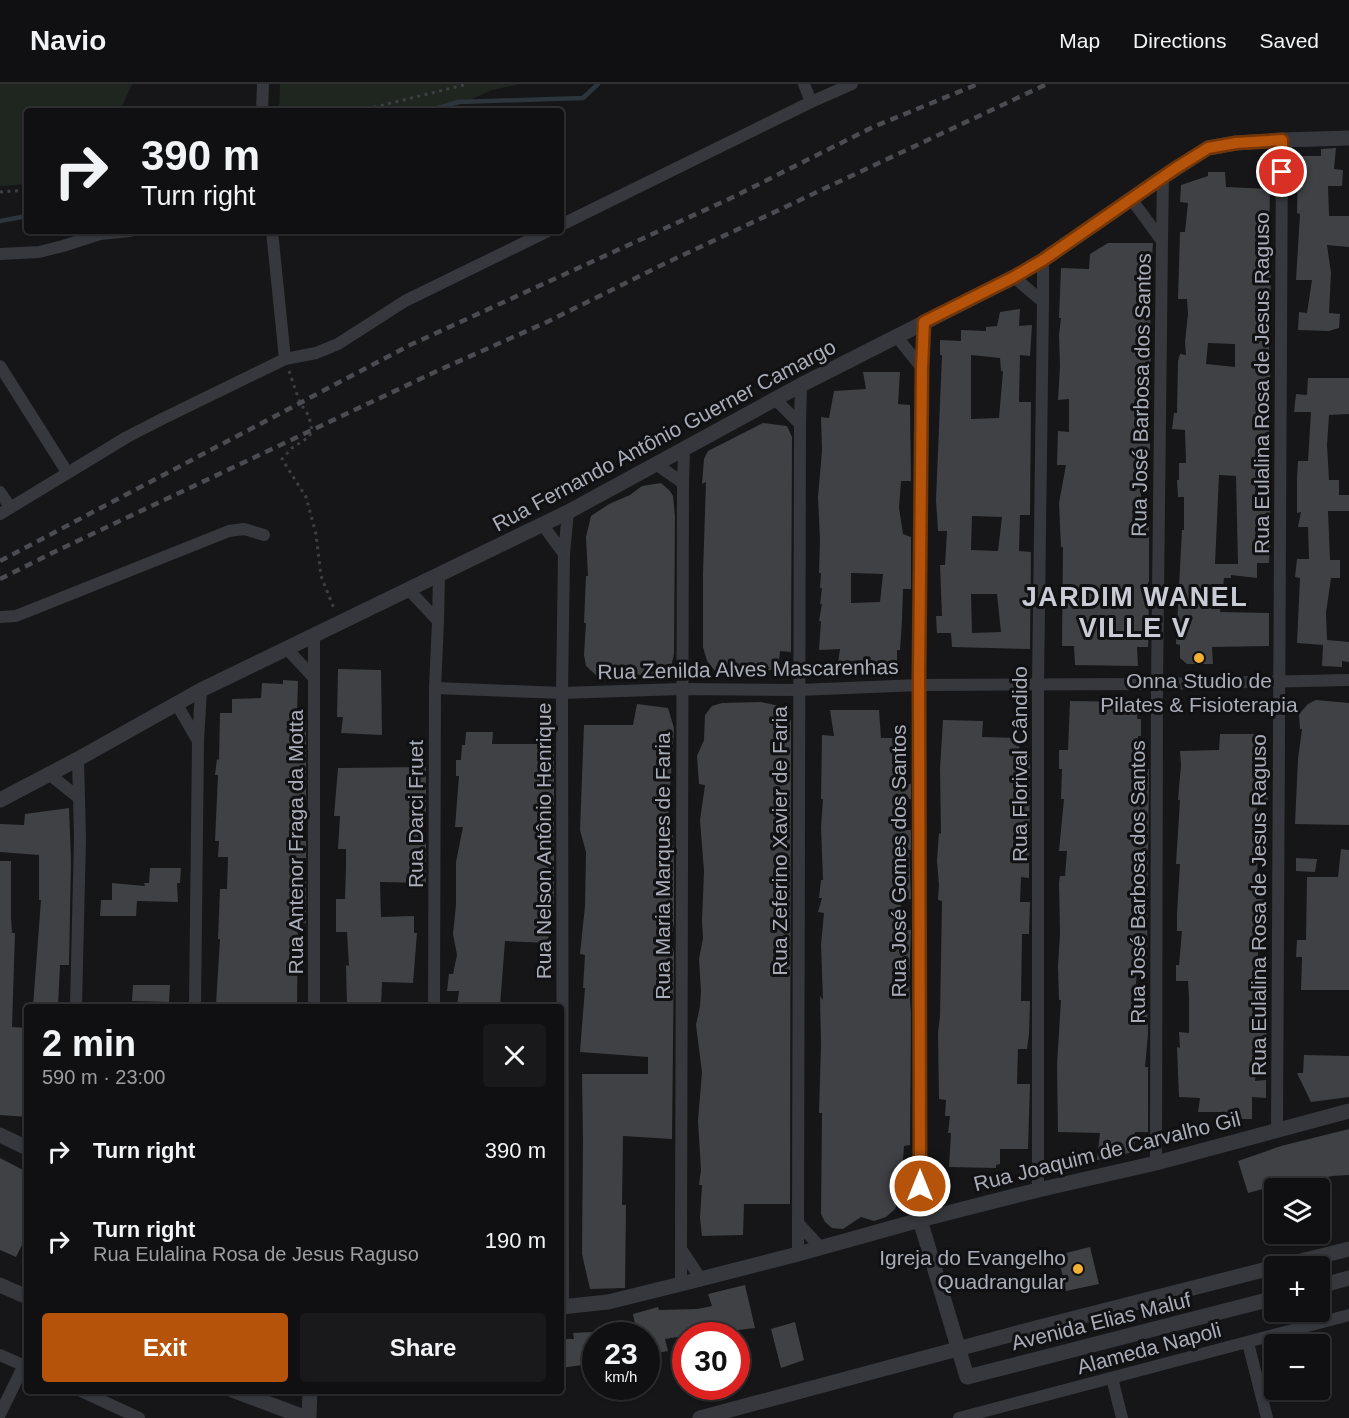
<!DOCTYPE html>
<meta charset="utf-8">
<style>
:root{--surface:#101012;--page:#19191b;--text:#f1f3f6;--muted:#9c9d9f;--line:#303032;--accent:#b45309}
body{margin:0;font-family:Helvetica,sans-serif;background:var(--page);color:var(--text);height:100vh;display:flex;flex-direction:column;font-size:22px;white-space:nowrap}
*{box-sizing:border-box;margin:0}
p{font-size:20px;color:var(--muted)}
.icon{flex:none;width:33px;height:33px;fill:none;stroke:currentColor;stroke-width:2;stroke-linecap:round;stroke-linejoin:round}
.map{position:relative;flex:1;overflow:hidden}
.details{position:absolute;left:24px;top:920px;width:540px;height:390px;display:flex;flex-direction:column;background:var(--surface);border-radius:6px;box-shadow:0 2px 4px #0004,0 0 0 2px var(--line)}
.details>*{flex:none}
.top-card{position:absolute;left:24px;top:24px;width:540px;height:126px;border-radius:6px;box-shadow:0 2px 4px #0004,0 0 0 2px var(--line);background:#101012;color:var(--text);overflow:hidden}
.tools{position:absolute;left:1264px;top:1094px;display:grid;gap:12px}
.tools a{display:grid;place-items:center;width:66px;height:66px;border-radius:6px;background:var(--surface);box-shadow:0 2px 4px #0004,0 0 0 2px var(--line);font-size:30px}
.speed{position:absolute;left:582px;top:1238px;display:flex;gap:12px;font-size:30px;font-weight:700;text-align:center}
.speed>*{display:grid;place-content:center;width:78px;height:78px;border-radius:50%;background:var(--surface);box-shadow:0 2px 4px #0004,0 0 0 2px var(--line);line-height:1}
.speed small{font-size:15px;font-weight:400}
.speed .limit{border:9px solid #d22;background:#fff;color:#111}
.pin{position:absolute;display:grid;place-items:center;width:51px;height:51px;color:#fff;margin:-26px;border:3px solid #fff;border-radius:50%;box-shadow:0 2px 6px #0007}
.me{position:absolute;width:66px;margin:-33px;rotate:0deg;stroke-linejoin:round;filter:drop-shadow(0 0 4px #0008)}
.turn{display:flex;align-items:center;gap:21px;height:126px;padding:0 18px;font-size:27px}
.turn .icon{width:78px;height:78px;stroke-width:2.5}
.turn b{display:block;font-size:42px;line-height:51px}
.round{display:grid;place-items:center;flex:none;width:63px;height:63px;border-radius:6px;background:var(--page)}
.head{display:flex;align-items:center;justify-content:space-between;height:102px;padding:0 18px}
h1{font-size:36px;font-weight:700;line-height:45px}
.primary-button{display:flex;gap:12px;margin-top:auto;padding:12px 18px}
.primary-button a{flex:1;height:69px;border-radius:6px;background:var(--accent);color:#fff;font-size:24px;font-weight:700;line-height:69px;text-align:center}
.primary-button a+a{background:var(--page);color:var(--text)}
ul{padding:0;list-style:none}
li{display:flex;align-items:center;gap:18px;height:90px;padding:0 18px}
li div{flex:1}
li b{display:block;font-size:22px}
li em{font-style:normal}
header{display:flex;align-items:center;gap:36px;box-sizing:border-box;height:84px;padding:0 30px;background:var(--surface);border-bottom:2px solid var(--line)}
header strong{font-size:28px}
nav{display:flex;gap:33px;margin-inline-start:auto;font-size:21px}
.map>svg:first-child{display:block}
.green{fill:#1e261f}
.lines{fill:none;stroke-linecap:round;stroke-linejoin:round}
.stream{stroke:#2c353c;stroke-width:4.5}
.building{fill:#404145;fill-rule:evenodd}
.path{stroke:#3d3f44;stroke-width:3;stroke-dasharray:3 4.5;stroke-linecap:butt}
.minor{stroke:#37383d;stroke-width:12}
.tertiary{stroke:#37383d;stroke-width:15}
.rail{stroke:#4a4c52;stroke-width:4.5;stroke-dasharray:8 6;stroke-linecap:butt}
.route-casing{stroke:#753606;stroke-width:15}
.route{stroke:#b45309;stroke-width:10}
.poi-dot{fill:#f2b134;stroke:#111113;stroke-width:2}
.labels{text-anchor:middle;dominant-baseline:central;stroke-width:6;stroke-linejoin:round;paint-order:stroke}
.street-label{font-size:21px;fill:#a8adb8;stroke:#111113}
.poi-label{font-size:21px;fill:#a8adb8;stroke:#111113}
.district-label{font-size:27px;font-weight:bold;letter-spacing:1.5px;fill:#c9ccd4;stroke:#111113}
</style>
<header>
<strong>Navio</strong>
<nav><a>Map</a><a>Directions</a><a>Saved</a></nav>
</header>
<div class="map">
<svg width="1349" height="1334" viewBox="0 0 1349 1334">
<rect width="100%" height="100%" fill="#161618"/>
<!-- green -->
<g class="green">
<path d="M0,0H132L120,27H27V100L0,102Z"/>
<path d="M280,0H520L492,6L445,27H279Z"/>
</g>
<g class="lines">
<!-- stream -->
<g class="stream">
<path d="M428,27L458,18L583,14L598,0"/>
<path d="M0,137L27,132"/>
</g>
</g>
<!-- building -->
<g class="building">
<path d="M1336,64L1334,85L1343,86L1342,102H1328L1329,132H1349V163L1327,161L1331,189L1329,229L1340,230L1339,244L1329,247L1298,246L1299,228L1307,229L1312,196H1296L1300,130L1297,129L1298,84L1301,72H1321V65Z"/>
<path d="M1208,88H1225L1226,103L1270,105L1269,151L1262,150V181H1270L1271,199L1268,232L1271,330L1269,329V412L1271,440L1269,479H1257V494L1231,491V494H1224L1220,528L1269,529V562L1212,563L1213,580H1187L1180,574V561L1176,560L1182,446H1184V413H1178L1177,396H1179V379H1186L1185,346L1172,345L1174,329H1177L1178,277L1180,270L1186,271L1185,258L1188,230L1187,215H1178L1180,148H1185L1188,119L1180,118L1181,101L1208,92ZM1208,259L1235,260V283L1206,280ZM1219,391L1236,392L1238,480H1215Z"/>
<path d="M1108,159H1153L1148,232H1150L1151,251L1150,366L1138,365L1141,396V415H1138V439L1149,440V498H1148L1149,545L1148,563H1137L1138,582L1075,581L1074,562H1062L1063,463H1061L1059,419L1066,381H1057L1058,347L1069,348V315L1058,316L1060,282L1059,251L1061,234H1059L1061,184L1089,185L1090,170Z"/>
<path d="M1020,225L1019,242L1032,241L1030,272L1020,271L1019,318H1031L1030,431H1020L1019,467L1031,468L1030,565L952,563L951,549H937L936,532H942L940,481H945L947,447H938L936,416L942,271H940V256L961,257V246L986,247V243L997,242L1000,228ZM971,271L1000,274L1001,287H1003L999,334L971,335ZM972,432L1002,433L998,467L971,466ZM971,510H997L1001,548L972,549Z"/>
<path d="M863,288H900L898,320L910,321L911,397H901L899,424L903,450L911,453V505H903L902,536L900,566H897V583L857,579L858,587L837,585L840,565L819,566L821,537H819L822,520H820L822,504H820L821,489H819L820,456L818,413L822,367L821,333L829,334L834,307L866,305ZM851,489L883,490L880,518L851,519Z"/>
<path d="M1308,294H1349V330L1329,331L1327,361L1329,396H1339V411H1349V427H1328L1330,476H1340V494H1331L1326,529L1327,556L1349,558V578L1342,577V583L1322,582L1323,561L1297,559L1300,494L1295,493L1297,475H1309L1308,443H1298L1301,428L1297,429V395L1298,377H1308L1311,328H1294L1296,310L1307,311Z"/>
<path d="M763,339L787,342L792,353L791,568L780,567L779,578L771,586L747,589L715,587L707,577L703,563V489L706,398L702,400L704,375L708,367Z"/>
<path d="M661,399L670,407L673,412L675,432L674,570L672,579L664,589L651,592L605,587L606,590L597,592L586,582L584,571L586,539H584L586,492H588L586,453L591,432L609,420L630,411L642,402Z"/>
<path d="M338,585L381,586L382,651L341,649L343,633H337Z"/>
<path d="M283,596L298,597L297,631H302L301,637H306V716H298V757H306V774H296L295,798L306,797V839H298L297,922H227L228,920H216L220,855H218L220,805H227L228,773H218L219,757H215L218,691H215L217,675L219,676L220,629H232V615L261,614L262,599L283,600Z"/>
<path d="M1316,616L1349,619V741L1295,740L1298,675L1302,645H1300L1299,630L1308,620Z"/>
<path d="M1070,617L1138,618L1137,635H1141V652H1138L1137,685H1149L1147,875H1137L1136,902V916L1147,915L1148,950L1145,983H1148V1048H1135L1134,1066L1129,1069L1097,1076L1100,1049L1058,1048L1057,981L1061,916H1059L1058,882L1060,850L1059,799L1060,792H1065L1067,767H1059L1064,715H1061L1062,685H1059V666H1068Z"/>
<path d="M761,618L784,623L791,637L790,1120H744L743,1151L702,1152L700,1134L702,1101H699L701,1086L698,1037L702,988L696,941L700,922L701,907L699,875L703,854L702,837L704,787L700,736L705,701L699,700L697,672L704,656L705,631L712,622L722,619Z"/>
<path d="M637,620L668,624L674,644L667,750L673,751L674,787V839L671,856L674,869L672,1055L623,1052L622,1121H626L625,1204L590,1205L582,1170L583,1057L582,990H648V973L580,968L585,904H583L585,871L580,870L585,822L586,768L580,746L584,641H633Z"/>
<path d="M830,626H879L881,654H894L892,670L902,671L899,700H911V715H901L902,746H911V766H909L911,815H901L900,846H911L909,898L911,931L910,1061L904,1062L900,1113L895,1125L886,1133L874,1137L861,1133L843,1145L832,1144L825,1138L821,1130L822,1029H819L821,961L820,912L823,916L821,861L824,829L818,828L822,814H819L821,796H823L821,743L823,715H821L822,651L834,652Z"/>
<path d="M943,636L983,637L982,653L1020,654L1019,669L1030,670L1029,794L1021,793L1020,818H1030L1029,850H1022L1021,917H1030L1029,950L1027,965H1018L1017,1000H1030L1028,1065H1000V1080L996,1081V1084L949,1083L951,1049H948L950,1032H945L946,1016L939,1015L938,949L940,932L942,817L938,816L939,801L937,777L939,749L941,750L940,685Z"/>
<path d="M466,648H493L492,660H554V824H551L548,859L505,857L500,922H457L459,907H447L449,890H453L457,871L453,850L456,821V778L463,743H455L459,692H456V676H461L462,661H465Z"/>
<path d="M1220,650H1258V656L1267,658V683H1265L1268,716L1257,715L1256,748L1267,747L1268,765H1258L1256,815H1267L1268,831H1258V875L1255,886L1256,900H1268L1266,965H1257L1255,997L1266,996V1014L1252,1013V1035H1222V1028H1198L1200,1014L1179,1013L1177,963L1180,964L1179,948L1189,949V913L1188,897H1176V881H1179L1182,847H1177V830L1180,780H1176L1180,716H1178L1181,681L1180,667L1219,666Z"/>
<path d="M426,683V732H418V756H426V799L380,798L381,833L414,832V849H417L413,899L382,898L381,922H347L346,881L349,882L347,848H336V815H345L346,783V765H338L340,732H334L338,684Z"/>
<path d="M69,724L71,775L69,881H60L58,922H33L41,816H39V771L0,768V740L24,741L25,730Z"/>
<path d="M1341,765L1349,766V906H1301L1302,873H1296L1297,856H1306L1307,793H1338Z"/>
<path d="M1296,774L1317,775L1315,788L1296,787Z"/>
<path d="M0,777H11V833L12,849H15L12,943L27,944V1033L0,1031Z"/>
<path d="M150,784H181L180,799H177L178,818L137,817L136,832H100L101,816H112V799L145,802L144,799H149Z"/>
<path d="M133,901H170L169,918L132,917Z"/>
<path d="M1304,971L1349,972V1013L1311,1018L1297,989H1303Z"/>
<path d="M1349,1045V1091L1332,1092L1293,1102L1292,1097L1248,1109L1238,1077L1281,1062Z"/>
<path d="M0,1074L27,1088V1151L16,1173L0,1166Z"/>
<path d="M1090,1163L1099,1200L1066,1207L1058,1171Z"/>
<path d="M745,1201L755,1244L721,1248L720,1246L665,1255L668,1267L646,1271V1251H637L633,1230L658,1223L659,1226L697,1225L712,1222L708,1210Z"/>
<path d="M795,1238L804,1276L781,1284L771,1245Z"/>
<path d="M592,1248L596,1279L561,1284V1255H574L573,1249Z"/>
</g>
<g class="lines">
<!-- path -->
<g class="path">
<path d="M359,27L468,0"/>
<path d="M0,108L27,106"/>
<path d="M289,287L300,319L309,332L312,347L309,353L292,364L282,375L306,413L316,450L321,492L335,527"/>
</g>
<!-- minor -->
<g class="minor">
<path d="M804,0L811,18"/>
<path d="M262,27L263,0"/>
<path d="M1132,116L1162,157L1163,93"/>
<path d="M561,141L811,18L852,0"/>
<path d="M272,147L285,275"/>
<path d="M0,170L39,168L63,162L100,150L130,147"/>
<path d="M1014,193L1043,218V176"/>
<path d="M897,253L922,284L924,238"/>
<path d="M0,282L67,388"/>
<path d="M775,315L800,340L801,301"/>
<path d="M656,380L683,399L684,366"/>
<path d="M0,408L10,423"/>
<path d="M0,430L127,353L160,336L285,275L316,269L338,260L405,217L548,147"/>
<path d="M542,440L564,470L568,428"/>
<path d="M409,506L438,537L439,491"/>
<path d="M0,533L16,532L229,447L244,445L264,451"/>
<path d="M287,565L314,594V552"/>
<path d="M314,594V922"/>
<path d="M435,604L562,609L681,605L799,606L919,601L1157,600L1349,596"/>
<path d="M176,619L198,657L201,606"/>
<path d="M49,690L79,714L78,675"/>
<path d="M76,922L80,754L79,714"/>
<path d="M195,922L198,657"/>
<path d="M434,922L435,604L438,537"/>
<path d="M1277,1046L1282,56"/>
<path d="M1156,1079L1157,600L1162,157"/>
<path d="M1038,1106V601L1043,218"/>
<path d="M920,1136L919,601L922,284"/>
<path d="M798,1139L800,340"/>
<path d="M681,1165L683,399"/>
<path d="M798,1170V1139L821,1164"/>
<path d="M681,1200V1165L701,1195"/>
<path d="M563,1223L562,609L564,470"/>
<path d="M1248,1259L1267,1334"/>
<path d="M0,1271L27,1283"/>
<path d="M1112,1294L1122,1334"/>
<path d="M79,1306L139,1334"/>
<path d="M0,1330L24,1281"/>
<path d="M959,1334L1349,1231"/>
</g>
<!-- tertiary -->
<g class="tertiary">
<path d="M0,716L78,675L201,606L568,428L801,301L1014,193L1043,176L1163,93L1208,64L1236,59L1282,56L1349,54"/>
<path d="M0,1051L27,1064"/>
<path d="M920,1136L967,1293L1275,1214"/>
<path d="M1281,1182L1349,1165"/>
<path d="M0,1201L27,1213"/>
<path d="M1320,1202L1349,1194"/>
<path d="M561,1223L608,1218L681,1200L798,1170L920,1136L1038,1106L1156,1079L1349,1027"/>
<path d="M232,1306L307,1334"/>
<path d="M309,1334L310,1306"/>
<path d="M700,1334L1036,1244L1275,1183"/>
</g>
<!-- rail -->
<g class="rail">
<path d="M0,477L410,261L729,115L873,43L978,0"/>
<path d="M0,495L52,469L437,287L547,238L666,179L1047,0"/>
</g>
</g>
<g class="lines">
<defs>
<path id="route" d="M920,1102L919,591L922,284L924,238L1014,193L1043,176L1176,84L1208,64L1236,59L1282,56V88"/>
</defs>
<!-- route casing -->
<use href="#route" class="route-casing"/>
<!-- route -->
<use href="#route" class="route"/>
</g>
<!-- markers -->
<g class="poi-dot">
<circle cx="1199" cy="574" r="6"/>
<circle cx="1078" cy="1185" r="6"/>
</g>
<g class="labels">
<!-- street labels -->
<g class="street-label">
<text transform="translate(1261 299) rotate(-90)">Rua Eulalina Rosa de Jesus Raguso</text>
<text transform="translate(1141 311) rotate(-89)">Rua José Barbosa dos Santos</text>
<text transform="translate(664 351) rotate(-28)">Rua Fernando Antônio Guerner Camargo</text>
<text transform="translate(748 585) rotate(-1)">Rua Zenilda Alves Mascarenhas</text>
<text transform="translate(1019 680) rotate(-90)">Rua Florival Cândido</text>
<text transform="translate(415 730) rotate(-90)">Rua Darci Fruet</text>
<text transform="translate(543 757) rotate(-90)">Rua Nelson Antônio Henrique</text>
<text transform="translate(779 757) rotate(-90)">Rua Zeferino Xavier de Faria</text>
<text transform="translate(295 758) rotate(-90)">Rua Antenor Fraga da Motta</text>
<text transform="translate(898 777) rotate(-90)">Rua José Gomes dos Santos</text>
<text transform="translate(662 782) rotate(-90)">Rua Maria Marques de Faria</text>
<text transform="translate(1137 798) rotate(-90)">Rua José Barbosa dos Santos</text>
<text transform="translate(1258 821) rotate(-90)">Rua Eulalina Rosa de Jesus Raguso</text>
<text transform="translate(1107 1067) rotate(-14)">Rua Joaquim de Carvalho Gil</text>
<text transform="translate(1101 1237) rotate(-14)">Avenida Elias Maluf</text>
<text transform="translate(1149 1264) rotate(-15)">Alameda Napoli</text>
</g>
<!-- poi labels -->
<g class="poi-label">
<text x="1199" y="596">Onna Studio de<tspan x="1199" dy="24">Pilates &amp; Fisioterapia</tspan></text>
<text x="1066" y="1173" text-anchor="end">Igreja do Evangelho<tspan x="1066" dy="24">Quadrangular</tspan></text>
</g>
<!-- district labels -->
<g class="district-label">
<text x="1135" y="513">JARDIM WANEL<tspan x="1135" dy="31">VILLE V</tspan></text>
</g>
</g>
</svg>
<div class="tools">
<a><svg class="icon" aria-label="layers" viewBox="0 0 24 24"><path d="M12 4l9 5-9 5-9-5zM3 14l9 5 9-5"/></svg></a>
<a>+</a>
<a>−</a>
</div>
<div class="speed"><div>23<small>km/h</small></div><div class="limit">30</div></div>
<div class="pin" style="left:1282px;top:88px;background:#d93025"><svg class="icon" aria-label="arrive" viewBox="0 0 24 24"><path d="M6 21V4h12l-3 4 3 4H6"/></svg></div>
<svg class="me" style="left:920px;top:1102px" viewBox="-20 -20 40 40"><circle r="17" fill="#b45309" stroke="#fff" stroke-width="3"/><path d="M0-11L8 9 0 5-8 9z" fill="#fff"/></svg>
<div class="top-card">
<div class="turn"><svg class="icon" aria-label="right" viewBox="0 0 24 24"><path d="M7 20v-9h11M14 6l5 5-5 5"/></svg><div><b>390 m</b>Turn right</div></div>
</div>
<section class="details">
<div class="head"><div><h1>2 min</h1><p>590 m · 23:00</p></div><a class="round"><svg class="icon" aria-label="close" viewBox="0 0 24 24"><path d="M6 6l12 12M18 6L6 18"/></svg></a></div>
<ul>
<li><svg class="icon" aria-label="right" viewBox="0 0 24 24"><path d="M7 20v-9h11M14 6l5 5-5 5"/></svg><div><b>Turn right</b></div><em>390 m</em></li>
<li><svg class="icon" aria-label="right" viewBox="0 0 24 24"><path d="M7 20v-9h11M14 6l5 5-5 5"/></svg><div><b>Turn right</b><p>Rua Eulalina Rosa de Jesus Raguso</p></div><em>190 m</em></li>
</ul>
<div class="primary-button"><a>Exit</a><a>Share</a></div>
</section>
</div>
